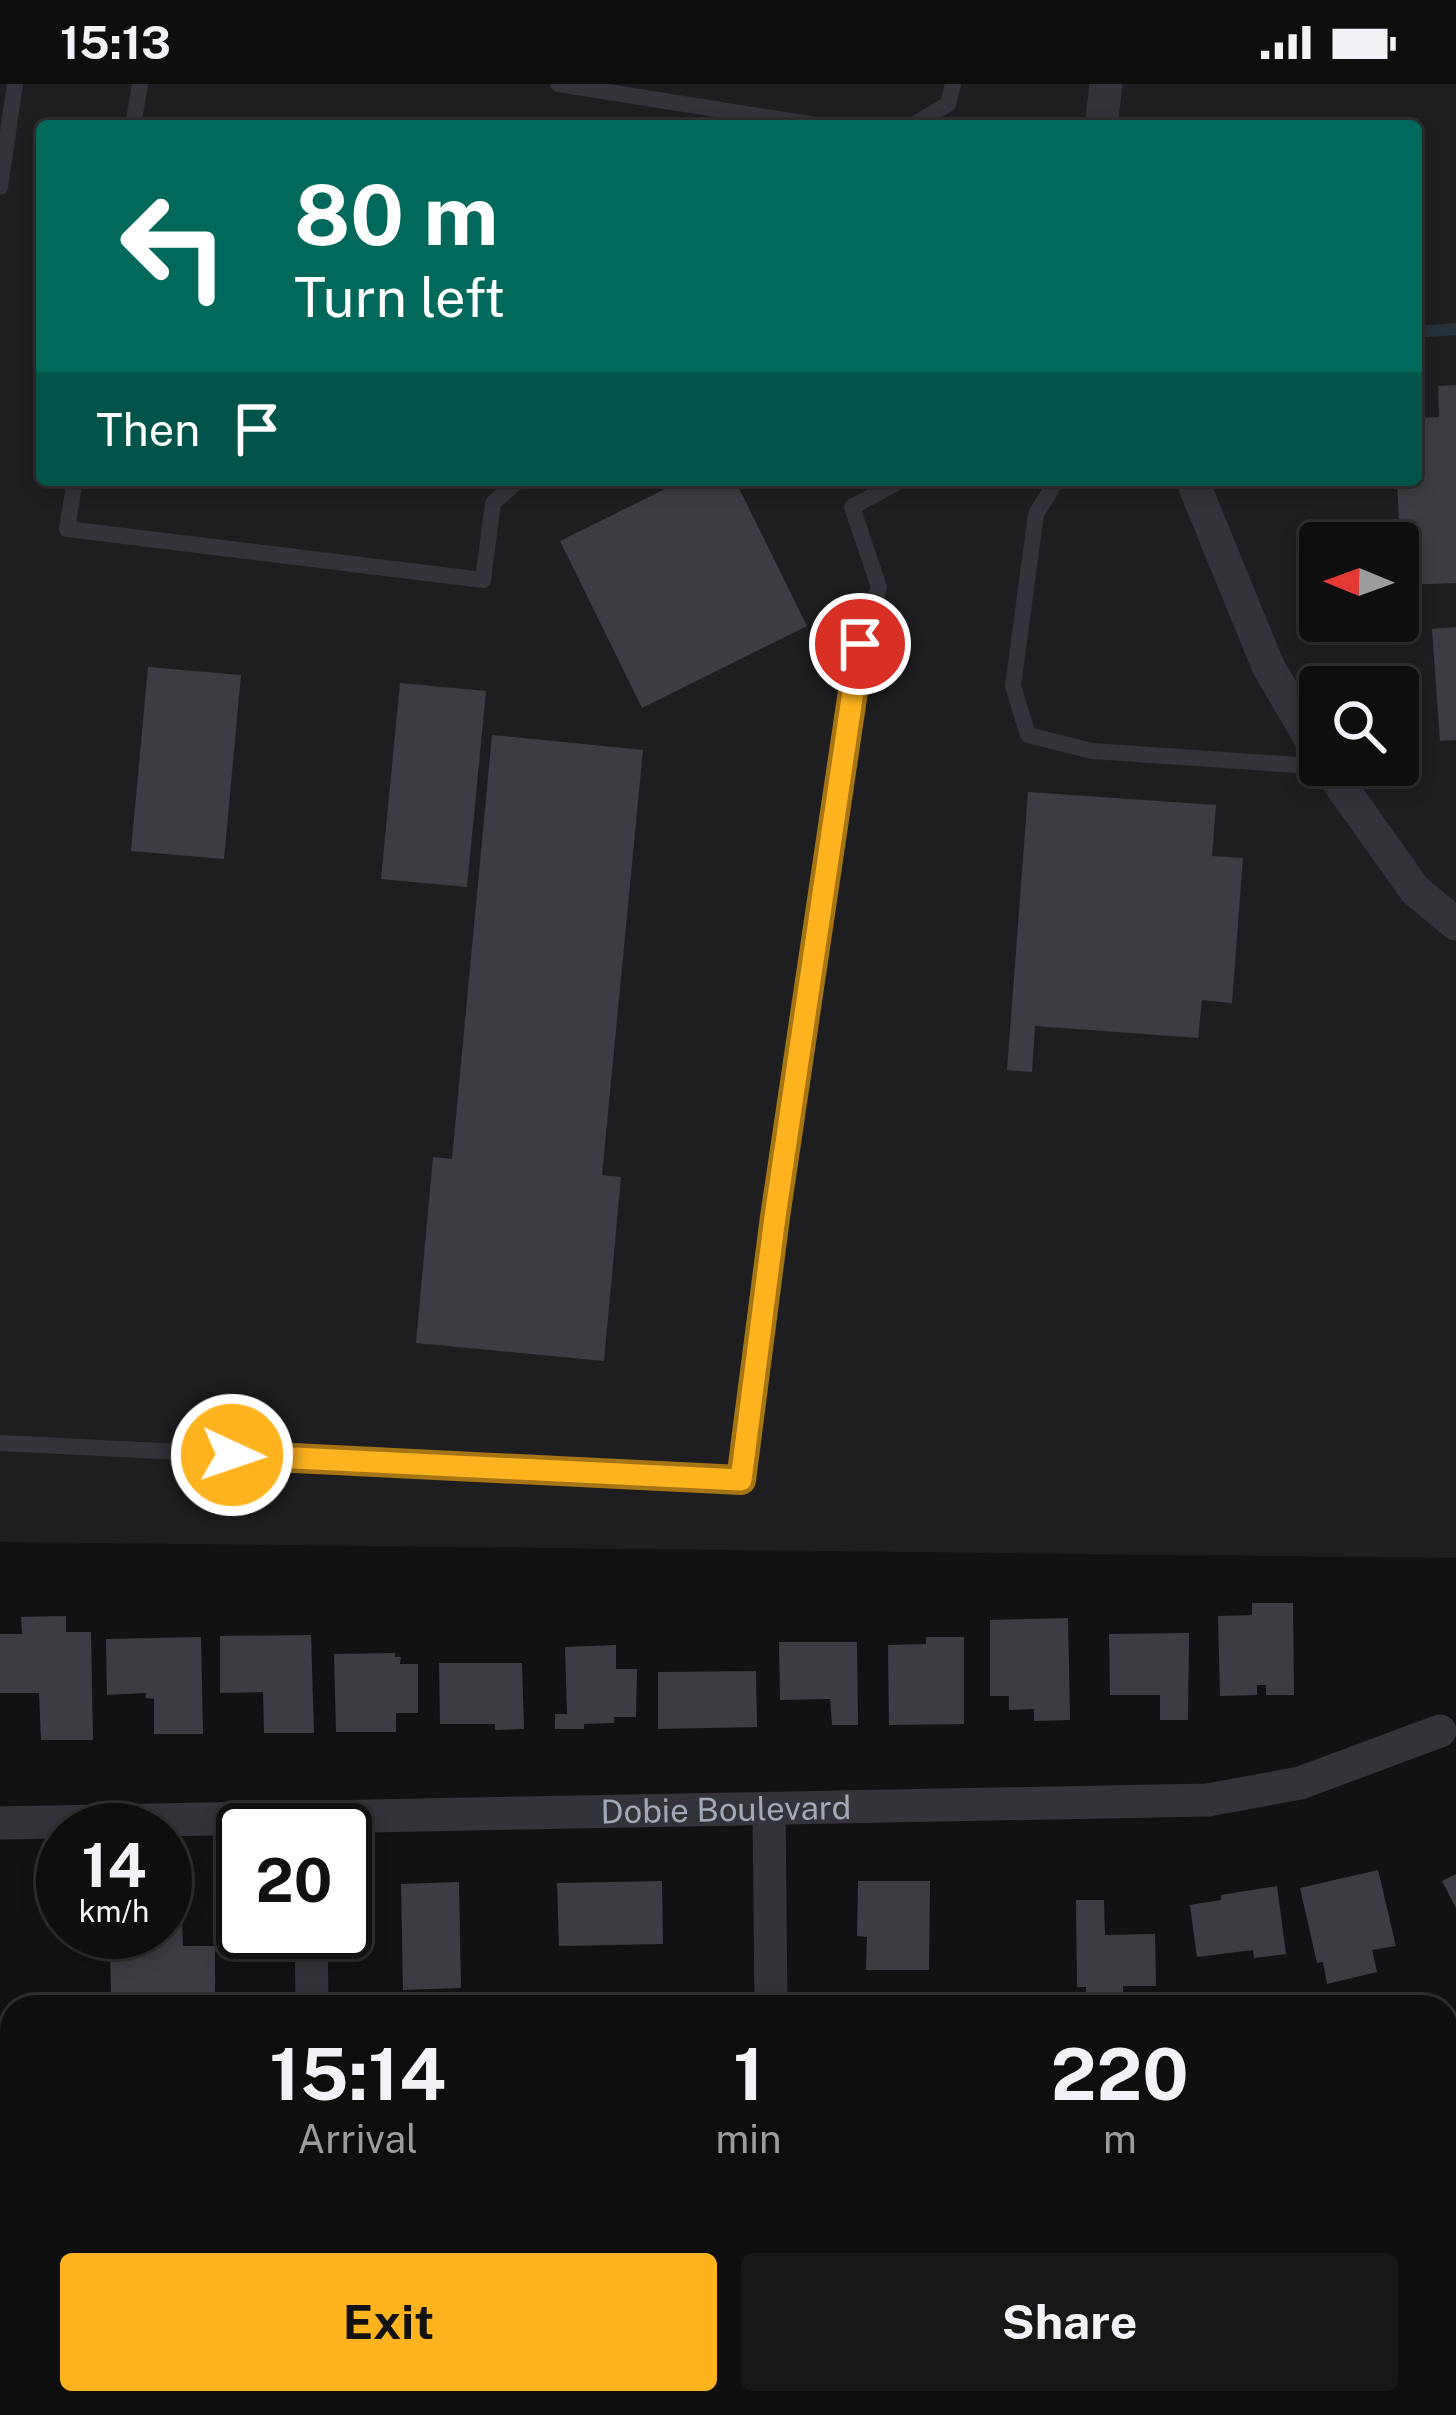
<!DOCTYPE html>
<style>
:root{--surface:#0e0e0f;--page:#171718;--text:#f1f3f6;--muted:#9b9c9e;--line:#2e2e2f;--accent:#ffb41f}
body{margin:0;font-family:"Public Sans",sans-serif;background:var(--page);color:var(--text);height:100vh;display:flex;flex-direction:column;font-size:45px;white-space:nowrap}
*{box-sizing:border-box;margin:0}
p{font-size:39px;color:var(--muted)}
.icon{flex:none;width:66px;height:66px;fill:none;stroke:currentColor;stroke-width:2;stroke-linecap:round;stroke-linejoin:round}
.map{position:relative;flex:1;overflow:hidden}
.drawer{position:absolute;left:0px;top:1911px;width:1458px;height:420px;display:flex;flex-direction:column;background:var(--surface);border-radius:36px 36px 0 0;box-shadow:0 6px 18px #0003,0 0 0 3px var(--line)}
.drawer>*{flex:none}
.guide{position:absolute;left:36px;top:36px;width:1386px;height:366px;border-radius:12px;box-shadow:0 6px 18px #0003,0 0 0 3px var(--line);background:#00695c;color:#fff;overflow:hidden}
.needle{width:78px;rotate:271deg}
.controls{position:absolute;left:1299px;top:438px;display:grid;gap:24px}
.controls a{display:grid;place-items:center;width:120px;height:120px;border-radius:12px;background:var(--surface);box-shadow:0 6px 18px #0003,0 0 0 3px var(--line);font-size:60px}
.speed{position:absolute;left:36px;top:1719px;display:flex;gap:24px;font-size:60px;font-weight:700;text-align:center}
.speed>*{display:grid;place-content:center;width:156px;height:156px;border-radius:50%;background:var(--surface);box-shadow:0 6px 18px #0003,0 0 0 3px var(--line);line-height:1}
.speed small{font-size:30px;font-weight:400}
.speed .limit{border:6px solid #111;border-radius:18px;background:#fff;color:#111}
.pin{position:absolute;display:grid;place-items:center;width:102px;height:102px;color:#fff;margin:-51px;border:6px solid #fff;border-radius:50%;box-shadow:0 3px 12px #0007}
.me{position:absolute;width:132px;margin:-66px;rotate:93deg;stroke-linejoin:round;filter:drop-shadow(0 0 9px #0008)}
.turn{display:flex;align-items:center;gap:42px;height:252px;padding:0 60px;font-size:54px}
.turn .icon{width:156px;height:156px;stroke-width:2.5}
.turn b{display:block;font-size:84px;line-height:102px}
.then{display:flex;align-items:center;height:114px;padding:0 60px;background:#0003;gap:24px;font-size:45px}
.eta{display:flex;justify-content:space-evenly;align-items:center;height:204px;text-align:center}
.eta b{font-size:72px;font-weight:700;line-height:84px}
.cta{display:flex;gap:24px;margin-top:auto;padding:24px 60px}
.cta a{flex:1;height:138px;border-radius:12px;background:var(--accent);color:#111;font-size:48px;font-weight:700;line-height:138px;text-align:center}
.cta a+a{background:var(--page);color:var(--text)}
.status{display:flex;justify-content:space-between;align-items:center;height:84px;padding:0 60px;background:var(--surface);direction:ltr}
.status svg{height:33px;fill:currentColor}
.map>svg:first-child{display:block}
.built{fill:#1e1e21;fill-rule:evenodd}
.green{fill:#1a221b}
.lines{fill:none;stroke-linecap:round;stroke-linejoin:round}
.stream{stroke:#273139;stroke-width:12}
.building{fill:#3c3d42}
.service{stroke:#333439;stroke-width:16}
.minor{stroke:#333439;stroke-width:33}
.route-casing{stroke:#a67514;stroke-width:30}
.route{stroke:#ffb41f;stroke-width:21}
.labels{text-anchor:middle;dominant-baseline:central;stroke-width:9;stroke-linejoin:round;paint-order:stroke}
.street-label{font-size:33px;fill:#a2a8b6;stroke:#0d0d0f}
</style>
<div class="status"><b>15:13</b><svg viewBox="0 0 49 12"><path d="M0 12V9h3v3zM5 12V6h3v6zM10 12V3h3v9zM15 12V0h3v12zM26 1h20v11H26zM47 4h2v5h-2z"/></svg></div>
<div class="map">
<svg width="1456" height="2331" viewBox="0 0 1456 2331">
<rect width="100%" height="100%" fill="#121214"/>
<!-- built -->
<path class="built" d="M0,0H1456V1474L0,1458ZM42,42H1416V396H42ZM1320,459H1398V537H1320ZM1320,603H1398V681H1320Z"/>
<!-- green -->
<path class="green" d="M1456,2015V2331H1298L1304,2319H1446V2018Z"/>
<g class="lines">
<!-- stream -->
<path class="stream" d="M1416,248L1456,245"/>
</g>
<!-- building -->
<g class="building">
<path d="M1456,301V499L1402,501L1397,396H1416V334L1439,333L1438,302Z"/>
<path d="M683,396H735L807,542L642,624L560,457Z"/>
<path d="M1456,543V656L1440,657L1432,545Z"/>
<path d="M148,583L241,591L224,775L131,767Z"/>
<path d="M400,599L486,607L467,803L381,795Z"/>
<path d="M492,651L643,666L602,1091L621,1093L604,1277L416,1259L433,1073L452,1075Z"/>
<path d="M1028,708L1216,721L1212,772L1243,774L1232,919L1202,916L1198,954L1035,942L1032,988L1007,986Z"/>
<path d="M1252,1519H1293L1294,1611H1266V1601H1257V1611L1220,1612L1218,1532L1252,1531Z"/>
<path d="M66,1532V1548H91L93,1656H41L39,1609H0V1550H22L21,1533Z"/>
<path d="M1068,1534L1070,1636L1034,1637V1625L1009,1626V1612H990V1536Z"/>
<path d="M1189,1549L1188,1636H1160V1611H1110L1109,1550Z"/>
<path d="M311,1551L314,1649H264L263,1608L220,1609V1552Z"/>
<path d="M201,1553L203,1650H154V1615L146,1614V1609L107,1611L106,1555Z"/>
<path d="M926,1553H964V1640L889,1641L888,1561L926,1560Z"/>
<path d="M779,1558H857L858,1641H832L830,1615L780,1616Z"/>
<path d="M616,1561V1585H637L636,1633H614V1639L584,1640V1645H555V1630H567L565,1563Z"/>
<path d="M395,1569V1573H401L400,1580H418V1629H396V1648H336L334,1570Z"/>
<path d="M439,1579H522L524,1645L495,1646V1640H440Z"/>
<path d="M756,1587L757,1643L658,1645V1588Z"/>
<path d="M1378,1786L1396,1862L1372,1866L1377,1888L1327,1900L1323,1878L1317,1879L1300,1804Z"/>
<path d="M1456,1790V1824L1442,1797Z"/>
<path d="M662,1797L663,1860L559,1862L557,1799Z"/>
<path d="M858,1797H930L929,1886H866L867,1853L857,1852Z"/>
<path d="M459,1798L461,1904L403,1906L401,1800Z"/>
<path d="M1277,1802L1286,1870L1254,1874L1253,1866L1197,1873L1190,1821L1221,1816V1811Z"/>
<path d="M1076,1816H1104L1105,1851L1155,1850L1156,1902H1123V1921L1086,1922V1903H1077Z"/>
<path d="M182,1833L183,1862H215V1909L111,1911L110,1867H128V1848H165V1834Z"/>
</g>
<g class="lines">
<!-- service -->
<g class="service">
<path d="M558,0L822,42"/>
<path d="M133,42L140,0"/>
<path d="M912,42L948,20L953,0"/>
<path d="M0,103L15,0"/>
<path d="M75,396L67,445L483,496L493,419L519,396"/>
<path d="M1057,396L1036,430L1013,602L1028,651L1092,667L1327,683"/>
<path d="M0,1359L741,1396L775,1133L861,560L879,503L852,423L902,396"/>
</g>
<!-- minor -->
<g class="minor">
<path d="M1101,42L1106,0"/>
<path d="M1192,396L1268,582L1320,671"/>
<path d="M1326,681L1415,806L1456,840"/>
<path d="M769,1725L771,1923"/>
<path id="s1" d="M0,1739L1208,1716L1300,1699L1440,1647"/>
<path d="M311,1848L312,1923"/>
</g>
</g>
<g class="lines">
<defs>
<path id="route" d="M232,1371L741,1396L775,1133L860,560"/>
</defs>
<!-- route casing -->
<use href="#route" class="route-casing"/>
<!-- route -->
<use href="#route" class="route"/>
</g>
<g class="labels">
<!-- street labels -->
<g class="street-label">
<text stroke="none"><textPath href="#s1" startOffset="726">Dobie Boulevard</textPath></text>
</g>
</g>
</svg>
<div class="controls">
<a><svg class="needle" viewBox="-14 -14 28 28"><path d="M0-13l5 13h-10z" fill="#e53935"/><path d="M0 13l5-13h-10z" fill="#9b9c9e"/></svg></a>
<a><svg class="icon" aria-label="search" viewBox="0 0 24 24"><circle cx="10" cy="10" r="6"/><path d="M15 15l6 6"/></svg></a>
</div>
<div class="speed"><div>14<small>km/h</small></div><div class="limit">20</div></div>
<div class="pin" style="left:860px;top:560px;background:#d93025"><svg class="icon" aria-label="arrive" viewBox="0 0 24 24"><path d="M6 21V4h12l-3 4 3 4H6"/></svg></div>
<svg class="me" style="left:232px;top:1371px" viewBox="-20 -20 40 40"><circle r="17" fill="#ffb41f" stroke="#fff" stroke-width="3"/><path d="M0-11L8 9 0 5-8 9z" fill="#fff"/></svg>
<div class="guide">
<div class="turn"><svg class="icon" aria-label="left" viewBox="0 0 24 24"><path d="M17 20v-9H6M10 6l-5 5 5 5"/></svg><div><b>80 m</b>Turn left</div></div>
<div class="then">Then<svg class="icon" aria-label="arrive" viewBox="0 0 24 24"><path d="M6 21V4h12l-3 4 3 4H6"/></svg></div>
</div>
<section class="drawer">
<div class="eta">
<div><b>15:14</b><p>Arrival</p></div>
<div><b>1</b><p>min</p></div>
<div><b>220</b><p>m</p></div>
</div>
<div class="cta"><a>Exit</a><a>Share</a></div>
</section>
</div>
